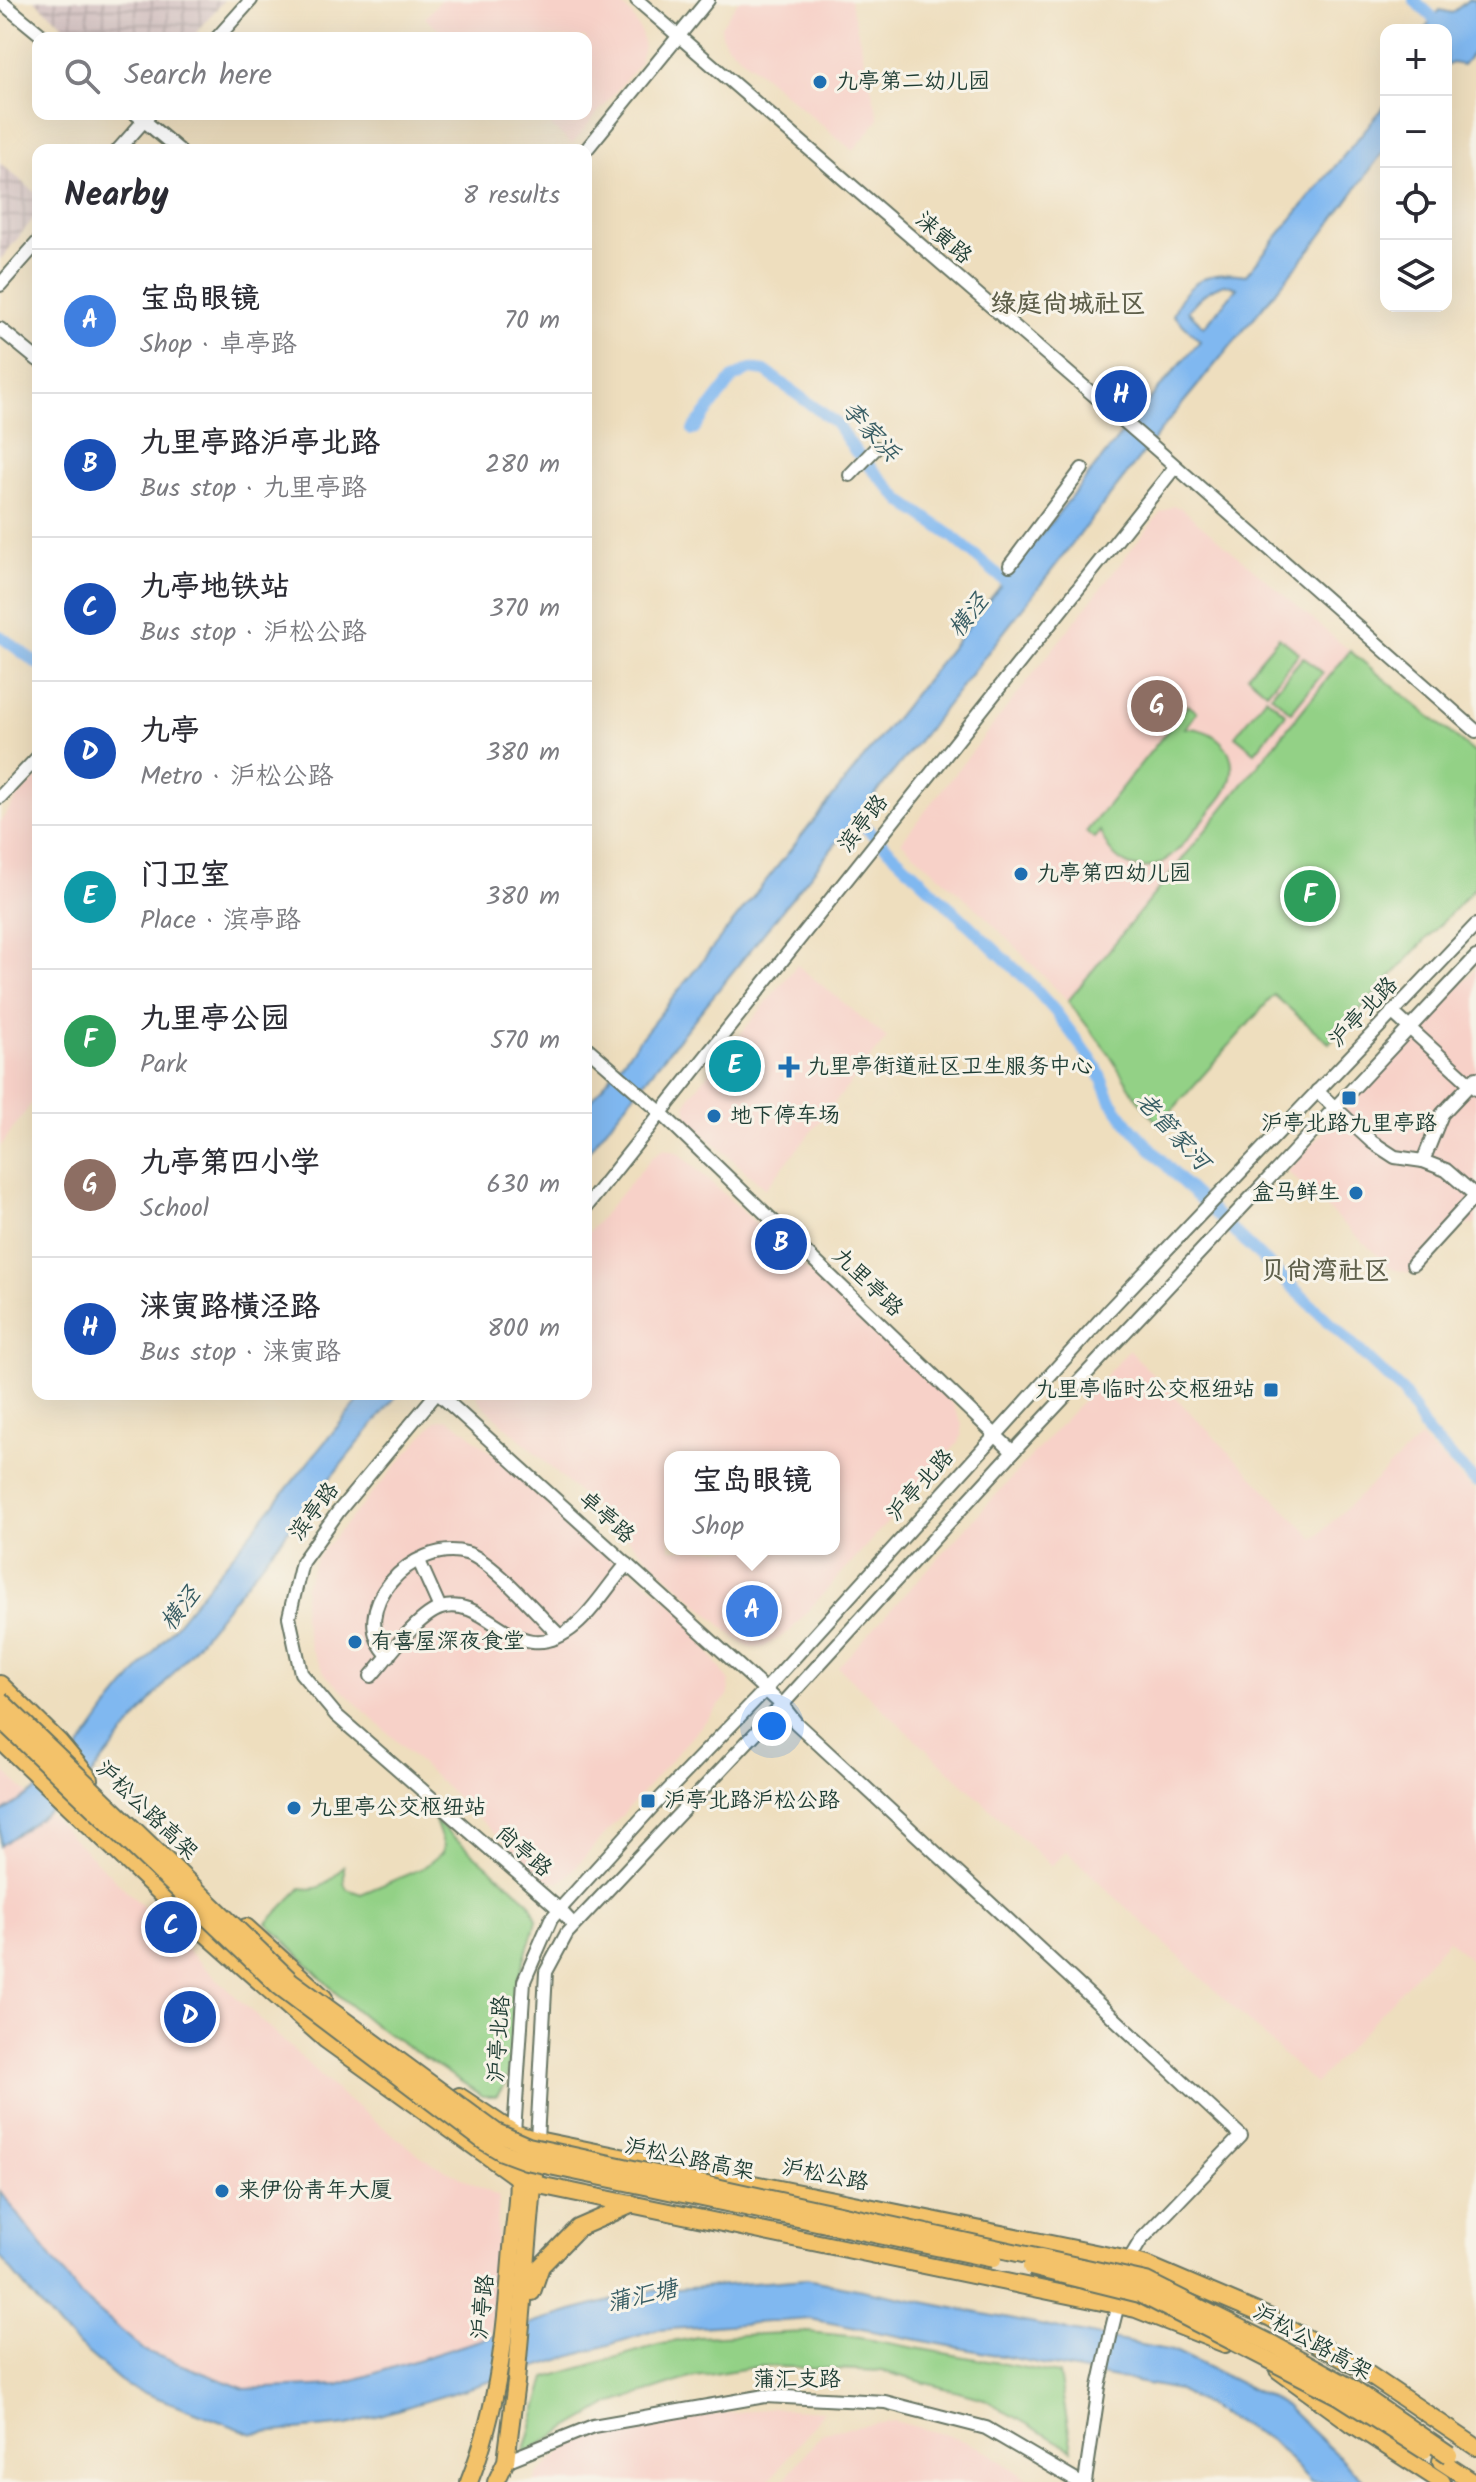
<!DOCTYPE html>
<meta charset="utf-8">
<style>
:root{--surface:#fff;--page:#f2f2f3;--text:#2b2b33;--muted:#7c7c81;--line:#e1e1e2;--accent:#1f6fb2}
body{margin:0;font-family:Kalam,"LXGW WenKai TC",sans-serif;background:var(--page);color:var(--text)}
.controls{position:absolute;right:24px;top:24px;display:grid;overflow:hidden;border-radius:16px;box-shadow:0 8px 32px #0002}
.controls button{width:72px;height:72px;display:grid;place-items:center;padding:0;border:0;border-bottom:2px solid var(--line);background:var(--surface);color:var(--text);font:40px sans-serif}
.you{position:absolute;left:772px;top:1726px;width:28px;height:28px;margin:-20px;border:6px solid #fff;border-radius:50%;background:#1a73e8;box-shadow:0 0 0 12px #1a73e833}
.badge{display:grid;place-items:center;width:52px;height:52px;border-radius:50%;background:var(--accent);color:#fff;font-size:26px;font-weight:700}
.pin{position:absolute;translate:-50% -50%;border:4px solid #fff;box-shadow:0 2px 8px #0006}
.popup{position:absolute;left:664px;top:1451px;width:176px;height:104px;box-sizing:border-box;display:grid;place-content:center;border-radius:16px;background:var(--surface);filter:drop-shadow(0 2px 6px #0005);font-size:26px;white-space:nowrap;color:var(--muted)}
.popup b{font-size:30px;color:var(--text)}
.popup::after{content:'';position:absolute;left:50%;top:100%;margin-left:-16px;border:16px solid transparent;border-top-color:var(--surface)}
.list{margin:0;padding:0;list-style:none}
h2{display:flex;justify-content:space-between;align-items:center;height:104px;margin:0;padding:0 32px;font-size:34px}
h2 small{font-size:26px;font-weight:400;color:var(--muted)}
.list li{display:grid;grid-template-columns:52px 1fr auto;gap:24px;align-items:center;box-sizing:border-box;height:144px;padding:0 32px;border-top:2px solid var(--line)}
.list b{display:block;font-size:30px;white-space:nowrap}
.list p{margin:0;font-size:26px;white-space:nowrap;color:var(--muted)}
.list em{font-size:26px;font-style:normal;color:var(--muted)}
.icon{flex:none;width:44px;height:44px;fill:none;stroke:currentColor;stroke-width:2;stroke-linecap:round;stroke-linejoin:round}
.map{position:relative;flex:none;width:1476px;height:2482px;overflow:hidden}
.search{position:absolute;background:var(--surface);box-shadow:0 8px 32px #0002;left:32px;top:32px;width:560px;height:88px;display:flex;align-items:center;gap:20px;box-sizing:border-box;padding:0 28px;border-radius:16px;color:var(--muted);font-size:30px}
.panel{position:absolute;background:var(--surface);box-shadow:0 8px 32px #0002;left:32px;top:144px;width:560px;height:1256px;border-radius:16px}
.map>svg:first-child{display:block}
.built{fill:#f7d1c8;fill-rule:evenodd}
.industrial{fill:url(#industrial-grid)}
.park{fill:#93d186;stroke:#59875d;stroke-width:2}
.water{fill:#80b8f0;stroke:#507a92;stroke-width:2;fill-rule:evenodd}
.lines{fill:none;stroke-linecap:round;stroke-linejoin:round}
.canal{stroke:#80b8f0;stroke-width:12}
.minor-casing{stroke:#677564;stroke-width:16}
.major-casing{stroke:#677564;stroke-width:20}
.minor{stroke:#fff;stroke-width:12}
.major{stroke:#f3c26a;stroke-width:16}
.major-bridge-casing{stroke:#677564;stroke-width:20;stroke-linecap:butt}
.major-bridge{stroke:#f3c26a;stroke-width:16}
.poi-dot{fill:#1f6fb2;stroke:#f7f3e8;stroke-width:3}
.labels{text-anchor:middle;dominant-baseline:central;stroke-width:6;stroke-linejoin:round;paint-order:stroke}
.poi-label{font-size:22px;fill:#1f3d34;stroke:#f7f3e8;text-anchor:start}
.street-label{font-size:22px;fill:#1f3d34;stroke:#f7f3e8}
.water-label{font-size:24px;font-style:italic;fill:#375c63;stroke:#f7f3e8}
.quarter-label{font-size:26px;font-weight:bold;fill:#5f604b;stroke:#f7f3e8}
</style>
<div class="map">
<svg width="1476" height="2482" viewBox="0 0 1476 2482">
<defs>
<pattern id="industrial-grid" width="8" height="8" patternUnits="userSpaceOnUse" patternTransform="scale(2)"><rect width="8" height="8" fill="#d2bfc0"/><path d="M0 4h8M4 0v8" fill="none" stroke="#aa9c9d"/></pattern>
</defs>
<rect width="100%" height="100%" fill="#f7f3e8"/>
<filter id="ink" filterUnits="userSpaceOnUse"><feTurbulence type="fractalNoise" baseFrequency=".0125" numOctaves="2"/><feDisplacementMap in="SourceGraphic" scale="16" xChannelSelector="R" yChannelSelector="G"/><feConvolveMatrix kernelMatrix="1 2 1 2 8 2 1 2 1" color-interpolation-filters="sRGB"/></filter>
<filter id="wash" filterUnits="userSpaceOnUse"><feTurbulence type="fractalNoise" baseFrequency=".006" numOctaves="4" result="noise"/><feDisplacementMap in="SourceGraphic" scale="32" xChannelSelector="R" yChannelSelector="G"/><feGaussianBlur stdDeviation="1.8" result="paint"/><feColorMatrix in="noise" values="0 0 0 0 0 0 0 0 0 0 0 0 0 0 0 0 0 1.4 0 .05"/><feComposite in="paint" operator="in"/></filter>
<g filter="url(#wash)">
<rect width="100%" height="100%" fill="#eedebe"/>
<g class="built">
<polygon points="440,0 616,0 631,14 641,32 644,47 639,64 572,144 537,114 586,114 586,38 448,38 425,18"/>
<polygon points="739,0 850,0 879,119 853,151 727,45 722,36 721,26"/>
<polygon points="1173,506 1181,508 1350,651 1068,1001 982,913 901,842 1160,513"/>
<polygon points="38,777 38,1094 0,1147 0,822 18,797"/>
<polygon points="797,965 887,1038 765,1189 689,1120 686,1105 690,1096"/>
<polygon points="1476,968 1476,1224 1454,1227 1426,1269 1409,1273 1392,1269 1287,1171"/>
<path d="M664,1149l15,4 273,250 10,21v11l-5,9 -167,187 -26,16h-15l-15,-10 -253,-234 -5,-9h110v-159l67,-79zM834,1457v92h-164v-92z"/>
<polygon points="1129,1350 1314,1539 1420,1438 1476,1493 1476,1965 1448,1940 1315,2084 1066,1851 1051,1866 838,1667"/>
<polygon points="446,1419 457,1424 679,1609 730,1682 727,1697 567,1877 560,1882 544,1879 326,1675 310,1648 303,1617 305,1586 317,1557 430,1427 436,1421"/>
<polygon points="0,1767 213,1975 340,2094 425,2159 499,2197 492,2336 338,2385 245,2389 145,2351 81,2296 0,2191"/>
<polygon points="774,2408 824,2411 768,2482 534,2482 538,2474 571,2443 663,2420"/>
<polygon points="894,2421 951,2436 987,2451 1031,2482 782,2482 823,2432"/>
</g>
<g class="industrial">
<polygon points="34,0 224,0 192,38 79,38"/>
<polygon points="0,163 38,195 38,213 0,260"/>
</g>
<g class="park">
<polygon points="1279,637 1299,653 1267,692 1247,675"/>
<polygon points="1350,651 1476,754 1476,886 1329,1043 1274,995 1159,1125 1138,1100 1109,1054 1068,1001"/>
<polygon points="1303,657 1323,673 1291,712 1271,695"/>
<polygon points="1266,697 1286,714 1255,752 1235,736"/>
<path d="M1188,705l9,7 -12,16c27,0 53,19 46,50 -3,16 -18,29 -27,41 -11,12 -20,27 -33,37 -30,25 -59,8 -71,-25l-6,7 -8,-6z"/>
<path d="M435,1821l94,80 8,18 -19,60 -10,95 -2,10 -10,12h-13l-110,-72 -36,-30 -70,-71 34,-35c21,4 30,-8 43,-22v17l3,6 14,5 62,-26 20,-16 1,-6z"/>
<polygon points="807,2332 849,2336 1059,2374 1072,2450 984,2399 882,2371 761,2366 690,2378 610,2404 524,2454 546,2378 658,2345 698,2337"/>
</g>
<g class="water">
<polygon points="1468,0 1476,0 1476,49 1463,65 1452,63 1446,66 1446,30 1424,30 1440,10 1452,13"/>
<path d="M1386,104v44l-66,90 -151,182 -233,299 -350,435v-47l552,-694 62,-72 -27,-26c13,-35 38,-46 73,-40zM1225,284l12,4 -33,39 -16,-16c10,-13 20,-22 37,-27z"/>
<polygon points="364,1394 398,1394 80,1789 0,1846 0,1814 63,1772 111,1704"/>
<polygon points="0,2191 81,2296 145,2351 245,2389 338,2385 572,2311 650,2291 806,2279 1177,2352 1286,2406 1365,2482 1311,2482 1272,2441 1178,2390 810,2319 657,2330 348,2425 253,2434 126,2386 59,2328 0,2257"/>
</g>
<g class="lines">
<g class="canal">
<polyline points="1414,0 1444,28"/>
<polyline points="693,430 733,378 750,369 765,371 836,423 856,452 903,502 952,536 1017,591"/>
<polyline points="0,636 38,664"/>
<polyline points="846,809 1028,981 1055,1011 1096,1066 1111,1101 1128,1124 1182,1182 1404,1393 1427,1433 1476,1482"/>
</g>
</g>
</g>
<g filter="url(#ink)">
<g class="lines">
<g class="minor-casing">
<g id="minor">
<polyline points="637,0 1155,448 1476,731"/>
<polyline points="0,1 45,38"/>
<polyline points="217,38 251,0"/>
<polyline points="136,114 179,150"/>
<polyline points="118,150 150,114"/>
<polyline points="586,150 708,0"/>
<polyline points="0,285 38,242"/>
<polyline points="0,329 38,360"/>
<polyline points="850,475 876,448"/>
<polyline points="1010,565 1082,469"/>
<polyline points="0,797 38,757"/>
<polyline points="1392,1012 1476,1089"/>
<polyline points="586,1047 657,1109 1013,1452"/>
<polyline points="1317,1091 1372,1142 1395,1157 1423,1161 1446,1170 1475,1195"/>
<polyline points="1423,1161 1442,1114 1476,1078"/>
<polyline points="586,1207 1175,467"/>
<polyline points="1413,1264 1476,1195"/>
<polyline points="436,1394 338,1512 302,1562 289,1617 301,1673 336,1715 560,1910 574,1925"/>
<polyline points="439,1394 782,1705 796,1723 1241,2136 1141,2240 1129,2260 1112,2328 1099,2387 1085,2482"/>
<polyline points="419,1561 440,1608"/>
<path d="M389,1656c-46,-45 25,-118 77,-103 26,7 72,62 93,82"/>
<path d="M371,1676c17,-19 47,-61 70,-68 48,-15 76,67 135,17 19,-16 34,-42 51,-61"/>
<polyline points="514,2133 524,1981 551,1919 653,1806 765,1690 1109,1310 1476,925"/>
<polyline points="537,2140 546,1972 567,1933 782,1705 1013,1452 1476,957"/>
<polyline points="506,2461 593,2426 765,2396 885,2402 986,2428 1078,2482"/>
</g>
</g>
<g class="major-casing">
<g id="major">
<polyline points="0,1684 59,1742 90,1779"/>
<polyline points="0,1740 172,1904 326,2040 518,2178 534,2184 1136,2309 1225,2344"/>
<polyline points="246,1927 324,1998"/>
<polyline points="459,2096 514,2133 537,2140 1129,2260 1149,2266 1271,2318 1359,2368 1476,2447"/>
<polyline points="532,2292 541,2266 578,2228 633,2204"/>
<polyline points="1278,2370 1351,2423 1442,2482"/>
<polyline points="1441,2461 1473,2482"/>
<path d="M469,2482c30,-75 37,-154 43,-234 2,-25 8,-53 5,-79"/>
<polyline points="496,2482 506,2461 516,2382 534,2175"/>
</g>
</g>
<use href="#minor" class="minor"/>
<use href="#major" class="major"/>
<g class="major-bridge-casing">
<g id="major-bridge">
<polyline points="0,1700 291,1981 496,2132 528,2146 1146,2281 1274,2345 1350,2387 1449,2455"/>
<polyline points="0,1719 279,1986 485,2142 502,2152 526,2161 993,2259"/>
<polyline points="1031,2267 1140,2294 1339,2396 1424,2450"/>
</g>
</g>
<use href="#major-bridge" class="major-bridge"/>
</g>
</g>
<g class="poi-dot">
<circle cx="820" cy="82" r="8"/>
<circle cx="1021" cy="874" r="8"/>
<path d="M785 1055h8v8h8v8h-8v8h-8v-8h-8v-8h8z"/>
<rect x="1341" y="1090" width="16" height="16" rx="4"/>
<circle cx="714" cy="1116" r="8"/>
<circle cx="1356" cy="1193" r="8"/>
<rect x="1263" y="1382" width="16" height="16" rx="4"/>
<circle cx="355" cy="1642" r="8"/>
<rect x="640" y="1793" width="16" height="16" rx="4"/>
<circle cx="294" cy="1808" r="8"/>
<circle cx="222" cy="2191" r="8"/>
</g>
<g class="labels">
<g class="poi-label">
<text x="836" y="82">九亭第二幼儿园</text>
<text x="1037" y="874">九亭第四幼儿园</text>
<text x="807" y="1067">九里亭街道社区卫生服务中心</text>
<text x="730" y="1116">地下停车场</text>
<text x="1349" y="1124" text-anchor="middle">沪亭北路九里亭路</text>
<text x="1340" y="1193" text-anchor="end">盒马鲜生</text>
<text x="1255" y="1390" text-anchor="end">九里亭临时公交枢纽站</text>
<text x="371" y="1642">有喜屋深夜食堂</text>
<text x="664" y="1801">沪亭北路沪松公路</text>
<text x="310" y="1808">九里亭公交枢纽站</text>
<text x="238" y="2191">来伊份青年大厦</text>
</g>
<g class="street-label">
<text transform="translate(943 239) rotate(41)">涞寅路</text>
<text transform="translate(864 824) rotate(-52)">滨亭路</text>
<text transform="translate(1364 1013) rotate(-46)">沪亭北路</text>
<text transform="translate(867 1283) rotate(44)">九里亭路</text>
<text transform="translate(921 1486) rotate(-48)">沪亭北路</text>
<text transform="translate(315 1512) rotate(-53)">滨亭路</text>
<text transform="translate(606 1518) rotate(42)">卓亭路</text>
<text transform="translate(146 1811) rotate(44)">沪松公路高架</text>
<text transform="translate(523 1852) rotate(41)">尚亭路</text>
<text transform="translate(500 2039) rotate(-86)">沪亭北路</text>
<text transform="translate(689 2160) rotate(12)">沪松公路高架</text>
<text transform="translate(825 2176) rotate(11)">沪松公路</text>
<text transform="translate(484 2307) rotate(-84)">沪亭路</text>
<text transform="translate(1312 2343) rotate(29)">沪松公路高架</text>
<text x="797" y="2380">蒲汇支路</text>
</g>
<g class="water-label">
<text transform="translate(870 432) rotate(47)">李家浜</text>
<text transform="translate(969 616) rotate(-51)">横泾</text>
<text transform="translate(1172 1132) rotate(47)">老管家河</text>
<text transform="translate(181 1609) rotate(-52)">横泾</text>
<text transform="translate(642 2297) rotate(-12)">蒲汇塘</text>
</g>
<g class="quarter-label">
<text x="1068" y="305">绿庭尚城社区</text>
<text x="1325" y="1272">贝尚湾社区</text>
</g>
</g>
</svg>
<div class="controls">
<button>+</button>
<button>−</button>
<button><svg class="icon" aria-label="locate" viewBox="0 0 24 24"><circle cx="12" cy="12" r="6"/><path d="M12 2v4M12 18v4M2 12h4M18 12h4"/></svg></button>
<button><svg class="icon" aria-label="layers" viewBox="0 0 24 24"><path d="M12 4l9 5-9 5-9-5zM3 14l9 5 9-5"/></svg></button>
</div>
<div class="you"></div>
<div class="pin badge" style="left:752px;top:1611px;background:#3f7fe0">A</div>
<div class="popup"><b>宝岛眼镜</b>Shop</div>
<div class="pin badge" style="left:781px;top:1244px;background:#1a4fb4">B</div>
<div class="pin badge" style="left:171px;top:1927px;background:#1a4fb4">C</div>
<div class="pin badge" style="left:190px;top:2017px;background:#1a4fb4">D</div>
<div class="pin badge" style="left:735px;top:1066px;background:#0f9aa8">E</div>
<div class="pin badge" style="left:1310px;top:896px;background:#2e9e5b">F</div>
<div class="pin badge" style="left:1157px;top:706px;background:#8d6e63">G</div>
<div class="pin badge" style="left:1121px;top:396px;background:#1a4fb4">H</div>
<div class="search"><svg class="icon" aria-label="search" viewBox="0 0 24 24"><circle cx="10" cy="10" r="6"/><path d="M15 15l6 6"/></svg>Search here</div>
<section class="panel">
<h2>Nearby<small>8 results</small></h2>
<ul class="list">
<li><span class="badge" style="background:#3f7fe0">A</span><div><b>宝岛眼镜</b><p>Shop · 卓亭路</p></div><em>70 m</em></li>
<li><span class="badge" style="background:#1a4fb4">B</span><div><b>九里亭路沪亭北路</b><p>Bus stop · 九里亭路</p></div><em>280 m</em></li>
<li><span class="badge" style="background:#1a4fb4">C</span><div><b>九亭地铁站</b><p>Bus stop · 沪松公路</p></div><em>370 m</em></li>
<li><span class="badge" style="background:#1a4fb4">D</span><div><b>九亭</b><p>Metro · 沪松公路</p></div><em>380 m</em></li>
<li><span class="badge" style="background:#0f9aa8">E</span><div><b>门卫室</b><p>Place · 滨亭路</p></div><em>380 m</em></li>
<li><span class="badge" style="background:#2e9e5b">F</span><div><b>九里亭公园</b><p>Park</p></div><em>570 m</em></li>
<li><span class="badge" style="background:#8d6e63">G</span><div><b>九亭第四小学</b><p>School</p></div><em>630 m</em></li>
<li><span class="badge" style="background:#1a4fb4">H</span><div><b>涞寅路横泾路</b><p>Bus stop · 涞寅路</p></div><em>800 m</em></li>
</ul>
</section>
</div>
